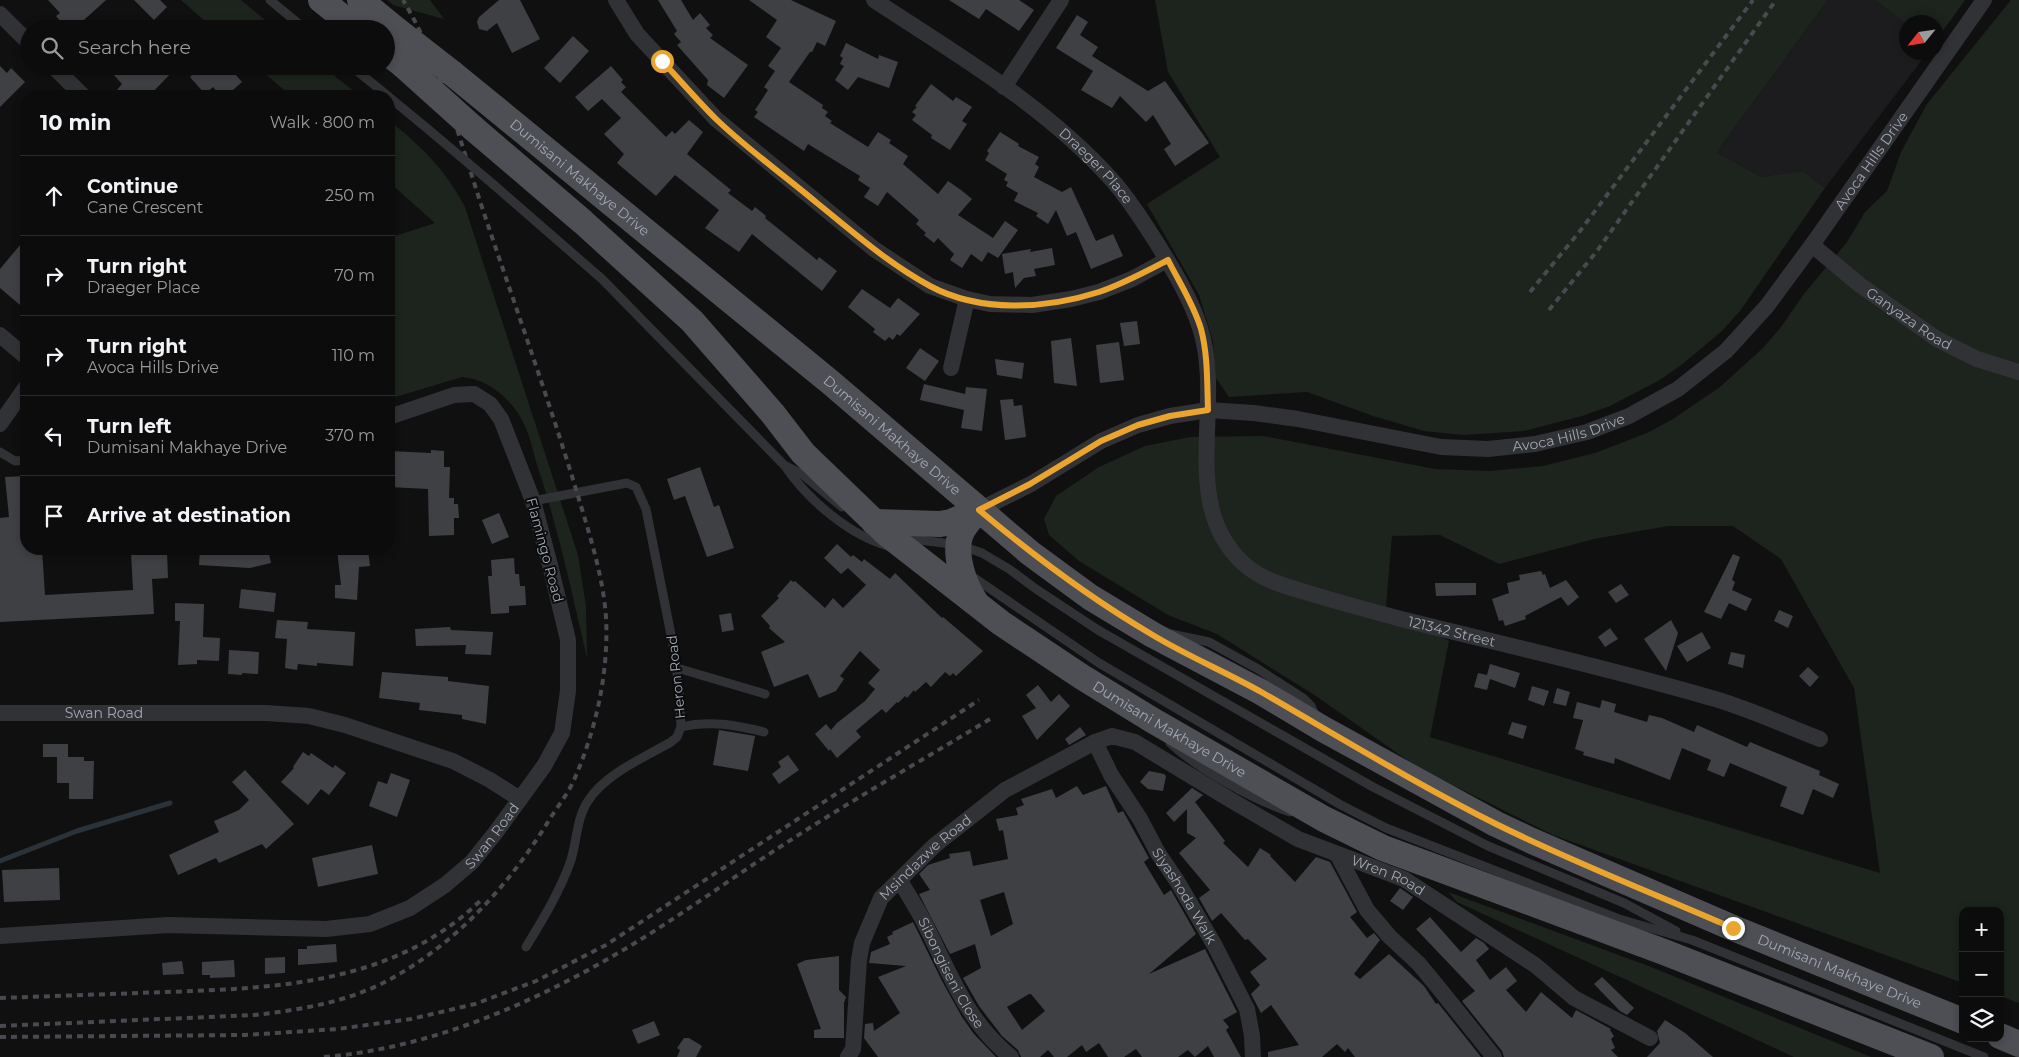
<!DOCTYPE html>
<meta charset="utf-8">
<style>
:root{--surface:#0c0c0d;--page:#1a1a1b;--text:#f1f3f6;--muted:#9a9b9d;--line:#2c2c2e}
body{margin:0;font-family:Montserrat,sans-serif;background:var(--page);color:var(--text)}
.controls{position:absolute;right:15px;bottom:15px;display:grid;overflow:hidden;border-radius:10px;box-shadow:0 2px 8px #0003}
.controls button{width:45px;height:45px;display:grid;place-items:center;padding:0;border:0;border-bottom:1px solid var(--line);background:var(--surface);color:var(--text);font:25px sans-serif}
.compass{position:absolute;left:1899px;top:15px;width:45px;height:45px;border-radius:50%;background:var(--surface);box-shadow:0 2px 8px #0003;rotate:240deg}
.stop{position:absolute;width:15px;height:15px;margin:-11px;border:4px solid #eba52e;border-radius:50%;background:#fff}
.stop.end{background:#eba52e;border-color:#fff;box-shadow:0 1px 5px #0008}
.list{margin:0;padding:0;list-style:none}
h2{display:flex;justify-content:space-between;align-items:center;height:65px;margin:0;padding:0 20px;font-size:21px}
h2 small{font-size:16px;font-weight:400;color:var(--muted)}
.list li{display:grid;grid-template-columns:32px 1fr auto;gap:15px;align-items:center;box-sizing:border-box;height:80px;padding:0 20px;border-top:1px solid var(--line)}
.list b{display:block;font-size:19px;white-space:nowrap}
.list p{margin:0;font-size:16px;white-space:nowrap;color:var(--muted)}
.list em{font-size:16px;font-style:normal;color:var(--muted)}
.icon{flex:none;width:28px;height:28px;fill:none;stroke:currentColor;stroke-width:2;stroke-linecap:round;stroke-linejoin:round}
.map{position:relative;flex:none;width:2019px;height:1057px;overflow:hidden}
.search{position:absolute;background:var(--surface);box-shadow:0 2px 8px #0003;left:20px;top:20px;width:375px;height:55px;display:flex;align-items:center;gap:12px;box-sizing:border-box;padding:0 18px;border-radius:28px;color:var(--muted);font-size:19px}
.panel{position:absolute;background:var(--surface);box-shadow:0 2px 8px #0003;left:20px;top:90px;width:375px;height:465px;border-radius:20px}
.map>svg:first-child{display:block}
.built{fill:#1c1c1e}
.green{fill:#1c241d;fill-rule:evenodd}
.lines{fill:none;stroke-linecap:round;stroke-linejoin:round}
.stream{stroke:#2a3339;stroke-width:5}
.building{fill:#3f4044;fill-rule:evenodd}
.service{stroke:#313236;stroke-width:9}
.minor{stroke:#313236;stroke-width:16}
.primary{stroke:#4d4f55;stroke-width:26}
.rail{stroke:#484a4f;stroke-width:4;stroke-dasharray:6 5;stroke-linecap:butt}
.service-bridge{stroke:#313236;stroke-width:9}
.primary-bridge{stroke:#4d4f55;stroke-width:26}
.route{stroke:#eba52e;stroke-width:6}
.labels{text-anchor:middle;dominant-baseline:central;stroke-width:4;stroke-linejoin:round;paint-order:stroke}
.street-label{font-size:14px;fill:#a1a7b2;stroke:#0b0b0c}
</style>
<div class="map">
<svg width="2019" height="1057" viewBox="0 0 2019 1057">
<rect width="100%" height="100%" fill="#101011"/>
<polygon class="built" points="1828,0 1875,0 1906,24 1906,52 1927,53 1825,188 1803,171 1761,177 1717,152"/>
<g class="green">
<polygon points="181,0 241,0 276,29 214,29"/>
<polygon points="387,0 430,0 444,19 393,5"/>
<polygon points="1155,0 1828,0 1717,152 1761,177 1803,171 1825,188 1740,311 1722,331 1680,366 1658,381 1610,406 1582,416 1524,431 1464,435 1424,431 1373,416 1307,392 1229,397 1216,378 1213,341 1199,295 1147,204 1220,157 1168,72"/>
<polygon points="1875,0 1965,0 1937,39 1936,22 1906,24"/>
<path d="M2011,0h8v1003l-19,-7v-85h-37v72l-410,-148 -136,-68 -101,-71 -99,-62 -49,-19 -89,-54 -30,-26 -5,-16 12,-23 43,-29 46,-21 45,-9 73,-1 172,33 55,2 53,-5 52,-13 52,-20 26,-14 47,-32 43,-39 18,-21 23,-33 43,-52 18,-30 22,-21 14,-39 26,-48zM1668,526h65l48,33 73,129 26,185 -450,-136 19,-96 -63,-35 6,-70 48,-1 59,29 95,-25z"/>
<polygon points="256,66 322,66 360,96 291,96"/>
<path d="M389,120c33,27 56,49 76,87l113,348 8,51 1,52c-14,-61 -27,-121 -46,-181 -6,-16 -9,-35 -16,-51 -11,-25 -36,-47 -63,-49l-73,22v-161l46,-15 -46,-41z"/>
<polygon points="1448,892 1651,967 1871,1057 1794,1057 1457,902"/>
</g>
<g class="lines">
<polyline class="stream" points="0,861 77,831 170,803"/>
</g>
<g class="building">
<polygon points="48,0 106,0 74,29 67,29 56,16 60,13"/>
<polygon points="134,0 160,0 167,7 154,20"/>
<polygon points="499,0 520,0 540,39 512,53 497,23 487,31 479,29 477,22 479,17"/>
<polygon points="658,0 681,0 693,20 700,13 710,25 706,28 713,35 710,38 748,65 724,98 707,85 708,80 677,45 681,42 674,34 677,31"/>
<polygon points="749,0 791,0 836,21 825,46 817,42 812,52 810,52 789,82 823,105 822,108 828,112 825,116 832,121 830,123 868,147 878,132 891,140 889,143 908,156 903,164 938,194 948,181 961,190 972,199 958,215 993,238 1005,221 1018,230 998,258 988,252 982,262 971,254 962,268 950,260 954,254 938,238 934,243 924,235 926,233 916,224 919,220 887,192 878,206 864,197 870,188 858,180 860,176 808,144 804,151 754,117 758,112 755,110 768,90 764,87 775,71 768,66 781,48 766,37 777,20"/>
<polygon points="949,0 1019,0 1034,10 1019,31 986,9 979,19"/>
<polygon points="1077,15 1088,22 1080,35 1098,47 1092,56 1148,91 1165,81 1209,143 1175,166 1164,149 1171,144 1153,115 1146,122 1120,96 1112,108 1081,90 1093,71 1056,48"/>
<polygon points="573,36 589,51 560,83 544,68"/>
<polygon points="846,43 878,59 879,55 898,62 889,88 858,77 848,90 835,80 844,66 840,64 843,58 840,56"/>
<polygon points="0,66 7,73 11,68 25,82 0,107"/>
<polygon points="106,66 178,66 149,96 123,96 117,90 122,84"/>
<polygon points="201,66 228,66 242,82 226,96 221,96 213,87 205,94 190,77"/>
<polygon points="611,66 623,80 621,82 626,87 621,92 666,137 672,131 675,134 689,120 703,132 687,154 731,190 728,193 752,211 755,207 766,216 765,218 817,260 819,257 837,271 822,291 752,234 739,252 705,228 719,210 675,175 656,196 617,163 624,154 604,134 621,118 602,99 588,111 575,97"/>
<polygon points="931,84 953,101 956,97 972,107 962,121 967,124 950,150 931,138 932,135 912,120 916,115 912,112 917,107 915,106"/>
<polygon points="1000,132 1019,144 1018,146 1039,157 1035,164 1039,167 1034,177 1062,192 1071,187 1096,241 1113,234 1123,256 1091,269 1076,232 1067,236 1056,210 1048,224 1036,216 1038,213 1014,201 1018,193 1006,186 1008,182 1004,180 1007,174 985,160 989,153 987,151"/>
<polygon points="26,238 26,310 0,288 0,269"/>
<polygon points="1052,248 1055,265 1034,269 1036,276 1024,278 1015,288 1013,272 1005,274 1002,254 1031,249 1030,252"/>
<polygon points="862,289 890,308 898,298 920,314 900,336 897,334 893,340 889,337 885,341 873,332 875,329 848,307"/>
<polygon points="1137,321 1140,344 1124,346 1120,323"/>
<polygon points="1071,338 1077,386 1054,383 1051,341"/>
<polygon points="1119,342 1124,380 1100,383 1096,345"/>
<polygon points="920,348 939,361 925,381 906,368"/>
<polygon points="995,359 1024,363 1022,379 997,375"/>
<polygon points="924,384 965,394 966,387 987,389 982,431 961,428 964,410 920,400"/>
<polygon points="1013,399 1014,406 1022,405 1026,437 1005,440 1000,400"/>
<polygon points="431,450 444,451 444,467 450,467 449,498 454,498 454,504 458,504 459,518 454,518 454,535 429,536 428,489 389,487 389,451 431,453"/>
<polygon points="700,467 714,507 719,505 734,548 707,557 685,496 674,500 667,479"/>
<polygon points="26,476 26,549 42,549 45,595 133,590 131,553 167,551 168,578 152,579 154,614 0,622 0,518 9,517 5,477"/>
<polygon points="499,513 509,537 492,544 482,520"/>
<polygon points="837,544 851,557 853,555 862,562 864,559 890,579 895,573 942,618 943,617 983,651 956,676 953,673 950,676 945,672 931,687 926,682 915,692 914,690 907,698 905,696 898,703 897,702 886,713 882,709 858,729 856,731 861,737 837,758 830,749 829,751 815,734 826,724 831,730 837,723 865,701 875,689 868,683 880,670 860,651 840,676 844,679 836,691 819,698 808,674 774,687 761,652 785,642 769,628 770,626 761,616 779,598 777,596 791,580 793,582 795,581 825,608 833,598 843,608 866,585 848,568 841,574 824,558"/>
<polygon points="200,549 268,549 271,563 250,568 199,565"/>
<polygon points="337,549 368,549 370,566 359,567 357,600 335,598 335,585 341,585"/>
<polygon points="1733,554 1740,557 1732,580 1735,582 1732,590 1752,599 1746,611 1729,603 1721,619 1704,612"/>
<polygon points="514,558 515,574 519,574 520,586 525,586 526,605 509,606 509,613 491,614 488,576 492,576 491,560"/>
<polygon points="1541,571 1543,575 1545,574 1550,588 1566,580 1579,597 1568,606 1561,597 1525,616 1526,619 1505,626 1503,620 1499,621 1492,599 1509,593 1507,583 1520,580 1519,575"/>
<polygon points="1435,583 1476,583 1476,595 1436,596"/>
<polygon points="1621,584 1629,595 1616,603 1608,592"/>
<polygon points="241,589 276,593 274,612 239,608"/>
<polygon points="175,603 204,604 203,637 220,638 219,661 197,660 197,664 178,665 180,621 175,621"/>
<polygon points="1779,610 1793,616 1788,628 1774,621"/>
<polygon points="731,613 734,630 722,632 719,615"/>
<polygon points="277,620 308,622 307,629 355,632 353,666 317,663 317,666 298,664 297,670 285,668 287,639 275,638"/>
<polygon points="1671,620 1678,633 1666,671 1644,639"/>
<polygon points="450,627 451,630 493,632 491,655 465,654 466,645 416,646 415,629"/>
<polygon points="1610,628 1618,639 1605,647 1598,637"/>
<polygon points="1702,632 1711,648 1687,662 1677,646"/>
<polygon points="229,650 259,652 258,674 242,673 242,675 228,674"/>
<polygon points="1731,652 1745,655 1743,668 1728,664"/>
<polygon points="1490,664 1520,673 1515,688 1490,679 1487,690 1474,687 1478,673 1487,675"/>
<polygon points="1808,667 1819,677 1810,687 1799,676"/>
<polygon points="382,672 448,677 448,681 489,686 486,724 462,719 462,715 419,710 420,703 379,698"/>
<polygon points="1038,685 1051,702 1059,694 1070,706 1037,740 1022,716 1036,708 1026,695"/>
<polygon points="1532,686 1549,691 1544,706 1528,700"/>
<polygon points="1557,688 1570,692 1566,706 1553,703"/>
<polygon points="1602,700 1616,704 1614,712 1647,722 1649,715 1662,718 1694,732 1697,725 1747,747 1750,742 1820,771 1819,775 1839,784 1833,798 1813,789 1803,815 1780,806 1787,787 1730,763 1724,777 1707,770 1711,760 1682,748 1670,780 1615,758 1614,764 1583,755 1584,752 1575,749 1583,720 1573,718 1577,702 1600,708"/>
<polygon points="1512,722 1527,726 1523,739 1508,734"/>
<polygon points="1080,727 1086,735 1069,745 1065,739"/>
<polygon points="719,730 755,736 748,771 713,765"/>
<rect x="43" y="744" width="25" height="13"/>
<polygon points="303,752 309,756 311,753 333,768 335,765 346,773 329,795 321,789 308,805 281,782 294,768 293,767"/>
<polygon points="788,755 799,770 779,784 772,774 781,767 778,762"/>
<polygon points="57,757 84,757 84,761 94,761 93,799 69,799 69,783 57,783"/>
<polygon points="245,770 294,824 266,849 262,844 219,863 216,858 178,875 169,855 219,832 214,821 239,810 249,800 232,782"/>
<polygon points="1149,771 1164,774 1166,776 1163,791 1148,789 1140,782"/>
<polygon points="391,773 410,780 397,817 369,806 378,781 387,784"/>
<path d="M1077,786l6,9 23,-9 12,27 5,-2 26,47 -5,4 20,33 7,-5 25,44 -47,40 56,-25 32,63 -14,8 6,7 -3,3 15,27h-27l-6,-11 -13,11 -7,-7 -10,7h-36l-6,-8 -12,8h-16l-9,-14 -13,9 -4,-7 -15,12h-13l-6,-7 -8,7h-19l-3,-7 -16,-14 -23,-30 -16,-28 18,-10 -6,-24 -25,10 -31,-60 11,-4 -11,-16 9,-9 22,-7 -1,-4 21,-3 3,15 35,-7 -5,-29 -4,1 -3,-12 22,-4 -2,-7 8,-3 -3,-6 31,-10 4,9zM1004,892l9,32 -22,12 -11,-36zM1029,994h2l14,17 -23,19 -15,-23z"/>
<polygon points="1192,788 1203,795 1195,802 1225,841 1223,843 1248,867 1260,848 1271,855 1270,856 1295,882 1316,857 1330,862 1357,912 1350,917 1367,938 1374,933 1380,940 1354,974 1360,979 1389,954 1424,986 1436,1004 1438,1003 1481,1057 1355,1057 1348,1048 1345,1052 1337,1044 1322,1057 1268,1057 1268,1052 1299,1045 1271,1005 1261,1013 1251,994 1260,985 1250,972 1267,959 1248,939 1245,940 1221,913 1212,921 1199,898 1210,890 1179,853 1196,838 1187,833 1187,809 1174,822 1166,813"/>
<polygon points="372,845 378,874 318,887 312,858"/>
<polygon points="59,868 60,900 4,902 2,870"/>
<polygon points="1400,888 1413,897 1403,910 1390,901"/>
<polygon points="1430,917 1461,952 1476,938 1484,943 1489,949 1476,960 1490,980 1506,967 1517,981 1506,990 1526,1012 1541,992 1572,1018 1576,1010 1611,1029 1610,1030 1614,1036 1611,1039 1615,1048 1611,1050 1618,1057 1504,1057 1502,1051 1462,1001 1475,991 1416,929"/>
<polygon points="913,922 942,981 962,1017 974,1034 996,1057 878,1057 864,1038 865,1024 873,1023 874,1031 900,1013 878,977 906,966 869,963 871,952 890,944 887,937 893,934 892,932"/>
<polygon points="336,944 337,962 298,965 298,949 307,949 307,946"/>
<polygon points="839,956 839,990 846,997 844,1003 844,1038 814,1038 814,1030 821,1029 797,964 806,960"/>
<polygon points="285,957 285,973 265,974 265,958"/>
<polygon points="234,960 235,977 210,978 210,975 202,975 202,962"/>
<polygon points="182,961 184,974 163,975 162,963"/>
<polygon points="1602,977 1634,1008 1627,1015 1620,1011 1594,984"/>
<polygon points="1665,1020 1685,1033 1713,1057 1647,1057 1660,1043 1657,1031"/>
<polygon points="654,1021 660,1035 638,1044 632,1030"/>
<polygon points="684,1038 689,1038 702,1046 696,1057 677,1057 680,1050 677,1048"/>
</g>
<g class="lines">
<g class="service">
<polyline points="270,0 305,29"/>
<polyline points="351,66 388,96"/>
<polyline points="389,97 429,130"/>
<path d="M494,185l108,94 183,187c22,33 64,69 103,80"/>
<polyline points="0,452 15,461 26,460"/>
<polyline points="786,466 802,474 842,507"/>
<polyline points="904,538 959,545 982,553 1009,569 1036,589 1098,630 1373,787 1488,846 1624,903 1676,931"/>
<polyline points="970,575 1099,663 1341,805 1386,828 1619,919 1692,940 1984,1057"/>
<polyline points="1171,634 1209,642 1258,669 1303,698 1311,706 1316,717"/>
<polyline points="677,668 765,694"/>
<path d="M681,727c29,-7 55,-2 83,5"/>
<path d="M1170,743c28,26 84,57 120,69"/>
<path d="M526,947c17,-28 33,-54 44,-84 7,-20 6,-44 18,-62 17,-27 57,-44 83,-59l6,-5 4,-10 -1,-26 -5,-46 -29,-146 -10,-22 -9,-4 -94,18"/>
</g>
<g class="minor">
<polyline points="616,0 637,34 716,119 874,249 930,286 967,299 990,304 1032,305 1071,299 1099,292 1132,279 1167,260"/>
<path id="s1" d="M874,0c82,54 172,106 238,180 18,20 32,43 46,65 16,26 33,54 42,83 25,75 -22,176 43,235 20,19 47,24 72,32 30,9 60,17 90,25 101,25 203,48 303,77 38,10 75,28 112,42"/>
<polyline points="0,14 29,43"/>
<polyline points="53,66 83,96"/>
<polyline points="1004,87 1061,0"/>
<path id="s2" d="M1812,245l48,40 77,54 40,20 42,13"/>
<polyline points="0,335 26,357"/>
<polyline points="951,368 967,299"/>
<polyline points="0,424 26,387"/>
<path id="s3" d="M979,510l52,-26 70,-43 37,-16 32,-9 38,-6 46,3 44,6 143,28 47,2 47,-5 52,-12 42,-16 49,-27 48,-38 41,-45 45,-61 172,-245"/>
<path id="s4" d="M0,713h266l43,3 36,9 108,36 37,19 30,19"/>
<path id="s5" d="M1095,742l16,33 29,44 18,34 19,28 38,65 32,63 5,27 1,21"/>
<polyline points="1337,854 1367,910 1389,936 1419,964 1438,987 1494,1057"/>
<path id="s6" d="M900,881c8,13 16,26 23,39 26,51 43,101 88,137"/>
<path id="s7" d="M0,936l168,-11 158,4 44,-5 40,-16 35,-23 27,-23 24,-30 48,-66 18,-33 6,-42v-51l-18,-75 -17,-64 -32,-82 -11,-15 -16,-10 -20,1 -65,22"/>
<path id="s8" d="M848,1057l5,-8 6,-89 3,-17 19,-45 54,-53 70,-55 90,-48 17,-6 23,6 94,57 69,40 106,40 131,86 39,33 76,40"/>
</g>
<g class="primary">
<polyline points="321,0 357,29"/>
<polyline points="360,0 398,31"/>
<polyline points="386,52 403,65"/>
<path id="s9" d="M452,73l378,309 200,171 60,44 63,38 108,57 62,37 173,95 36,17 201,87 230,93"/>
<path id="s10" d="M473,128l110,94 109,99 81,93 30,39 84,81 114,89 81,54 70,43 172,99 59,29 281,104 267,105"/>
<polyline points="874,522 940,524 951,522 979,510"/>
<path d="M975,601c-11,-17 -21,-45 -15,-65 3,-10 12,-19 19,-26"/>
<polyline points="2000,1036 2019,1044"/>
</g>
<g class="rail">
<polyline points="1530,292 1580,231 1753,0"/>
<polyline points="1549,310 1597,251 1776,0"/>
<path d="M0,998c55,-2 111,-4 166,-6 113,-4 228,-8 315,-92"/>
<path d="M0,1026l255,-11c43,-5 87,-12 126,-31 73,-37 128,-98 170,-167 8,-12 17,-24 23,-37 22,-50 35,-108 32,-163 -3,-41 -16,-81 -28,-121 -22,-73 -47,-145 -72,-218 -12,-35 -24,-70 -35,-105 -19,-59 -36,-120 -68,-173"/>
<polyline points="0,1037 245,1035 338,1029 411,1019 475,1004 536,981 606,945 979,700"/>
<path d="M324,1057c107,-9 208,-53 301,-108 54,-32 105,-70 158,-104 67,-44 138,-84 207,-126"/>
</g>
<polyline class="service-bridge" points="429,130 494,185"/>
<g class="primary-bridge">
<polyline points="398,31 452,73"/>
<polyline points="403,65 473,128"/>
</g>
</g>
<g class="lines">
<path class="route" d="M662,61c18,19 35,39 54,58 31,30 68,56 101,84 36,29 72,61 113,83 50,27 116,23 169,6 24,-8 46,-20 69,-32 11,22 26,45 33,69 7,26 6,55 7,81l-38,6 -32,9 -37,16 -71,43 -51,26c56,47 109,87 172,124 36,22 75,38 112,59 78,45 155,92 235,132 77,38 157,69 235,103"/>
</g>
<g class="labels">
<g class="street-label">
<text stroke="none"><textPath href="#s3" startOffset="1038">Avoca Hills Drive</textPath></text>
<text stroke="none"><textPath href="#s1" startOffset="278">Draeger Place</textPath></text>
<text stroke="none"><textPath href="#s9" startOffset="165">Dumisani Makhaye Drive</textPath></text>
<text stroke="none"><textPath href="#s2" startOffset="122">Ganyaza Road</textPath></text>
<text stroke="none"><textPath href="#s3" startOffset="618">Avoca Hills Drive</textPath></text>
<text stroke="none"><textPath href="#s9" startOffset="570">Dumisani Makhaye Drive</textPath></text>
<text transform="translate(545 550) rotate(75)">Flamingo Road</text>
<text stroke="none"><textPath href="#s1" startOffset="939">121342 Street</textPath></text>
<text transform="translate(676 677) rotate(-96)">Heron Road</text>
<text stroke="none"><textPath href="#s4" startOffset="104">Swan Road</textPath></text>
<text stroke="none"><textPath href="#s10" startOffset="925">Dumisani Makhaye Drive</textPath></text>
<text stroke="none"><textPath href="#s7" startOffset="524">Swan Road</textPath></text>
<text stroke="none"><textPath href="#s8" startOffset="225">Msindazwe Road</textPath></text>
<text stroke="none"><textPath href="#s8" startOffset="760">Wren Road</textPath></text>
<text stroke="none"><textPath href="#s5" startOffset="178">Siyashoda Walk</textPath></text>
<text stroke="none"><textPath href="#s9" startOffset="1665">Dumisani Makhaye Drive</textPath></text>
<text stroke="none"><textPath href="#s6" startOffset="105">Sibongiseni Close</textPath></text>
</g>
</g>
</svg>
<div class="controls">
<button>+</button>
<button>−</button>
<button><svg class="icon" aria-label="layers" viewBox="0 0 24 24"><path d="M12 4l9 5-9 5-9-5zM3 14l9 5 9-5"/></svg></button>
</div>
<svg class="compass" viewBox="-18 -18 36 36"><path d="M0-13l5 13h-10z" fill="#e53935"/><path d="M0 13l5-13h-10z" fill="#9a9b9d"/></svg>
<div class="stop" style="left:662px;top:61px"></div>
<div class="stop end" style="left:1733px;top:928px"></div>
<div class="search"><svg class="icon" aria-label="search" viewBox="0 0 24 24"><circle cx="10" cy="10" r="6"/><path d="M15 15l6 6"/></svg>Search here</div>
<section class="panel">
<h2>10 min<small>Walk · 800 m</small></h2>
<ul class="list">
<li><svg class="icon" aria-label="ahead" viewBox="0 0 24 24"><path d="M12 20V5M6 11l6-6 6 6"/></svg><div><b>Continue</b><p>Cane Crescent</p></div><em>250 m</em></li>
<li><svg class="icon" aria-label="right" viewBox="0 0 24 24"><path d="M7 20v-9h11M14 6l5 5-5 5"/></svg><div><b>Turn right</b><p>Draeger Place</p></div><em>70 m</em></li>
<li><svg class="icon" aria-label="right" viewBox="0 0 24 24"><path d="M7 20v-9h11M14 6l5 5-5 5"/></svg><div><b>Turn right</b><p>Avoca Hills Drive</p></div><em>110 m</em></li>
<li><svg class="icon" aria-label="left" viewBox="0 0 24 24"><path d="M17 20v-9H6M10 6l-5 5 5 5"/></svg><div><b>Turn left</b><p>Dumisani Makhaye Drive</p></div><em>370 m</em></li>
<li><svg class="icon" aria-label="arrive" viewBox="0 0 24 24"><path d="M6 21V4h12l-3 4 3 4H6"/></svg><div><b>Arrive at destination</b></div></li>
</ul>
</section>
</div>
